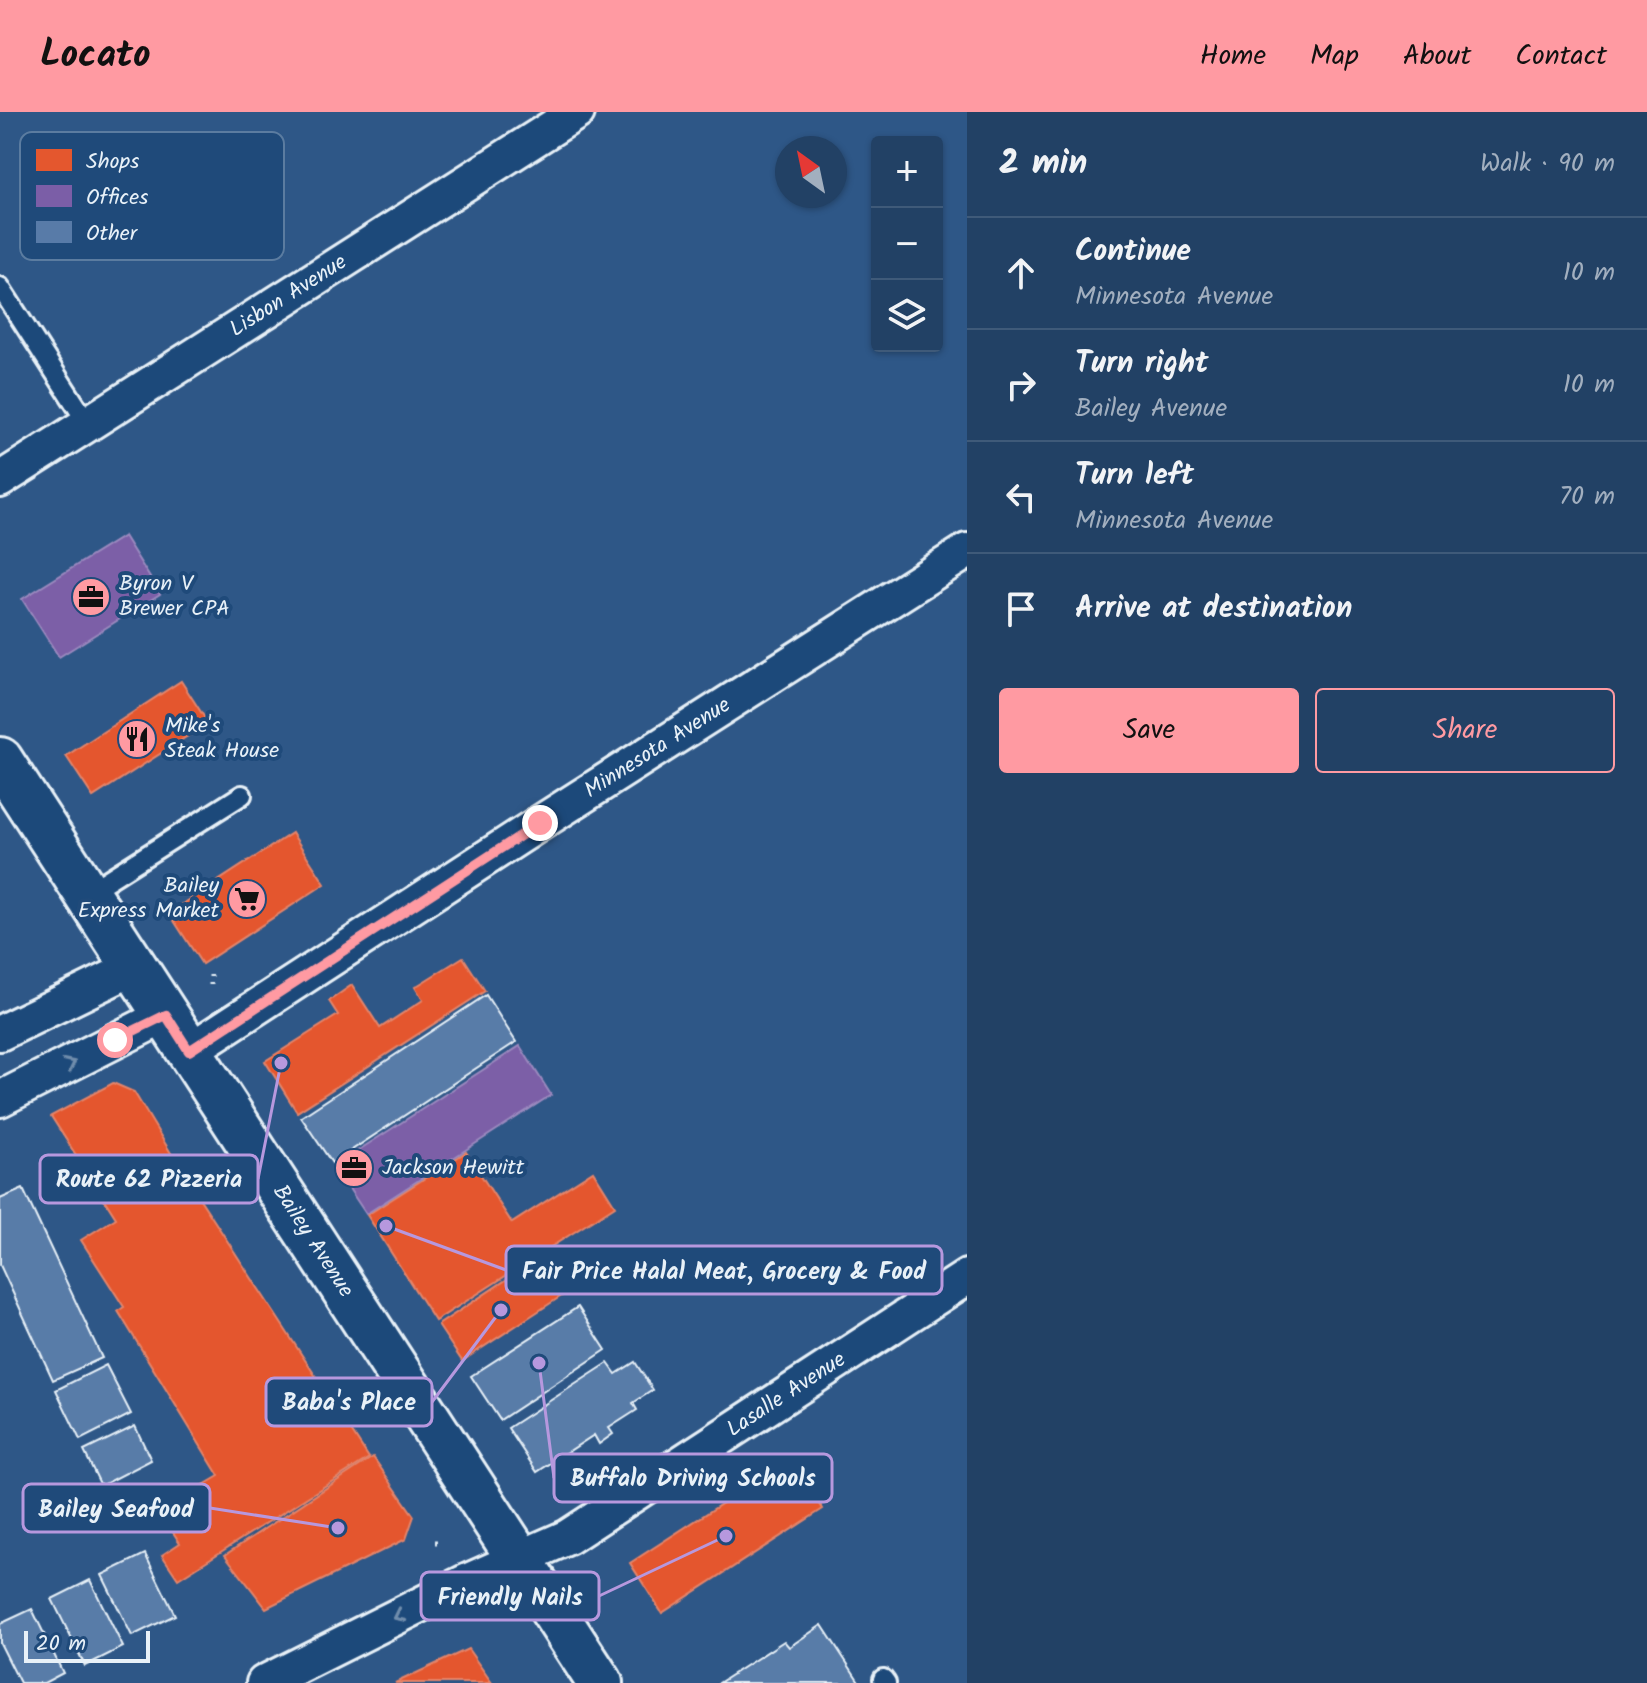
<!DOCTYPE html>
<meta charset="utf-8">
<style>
:root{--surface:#224165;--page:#2e4c6e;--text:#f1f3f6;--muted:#a2afbf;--line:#3f5a79;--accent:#ff9aa2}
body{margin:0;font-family:Kalam,sans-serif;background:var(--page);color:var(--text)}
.controls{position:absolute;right:24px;top:24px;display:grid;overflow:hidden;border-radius:8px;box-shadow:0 2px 6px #0004}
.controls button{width:72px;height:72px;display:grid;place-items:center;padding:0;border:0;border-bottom:2px solid var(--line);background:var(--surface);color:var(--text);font:40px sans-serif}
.compass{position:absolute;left:775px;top:24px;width:72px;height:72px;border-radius:50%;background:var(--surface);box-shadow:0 2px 6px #0004;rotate:327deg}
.scale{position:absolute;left:24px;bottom:20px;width:126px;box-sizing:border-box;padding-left:8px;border:4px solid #e8f1f8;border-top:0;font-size:22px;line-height:28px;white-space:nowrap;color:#e8f1f8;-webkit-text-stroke:6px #1f4a7a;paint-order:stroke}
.stop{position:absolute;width:24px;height:24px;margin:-18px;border:6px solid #ff9aa2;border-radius:50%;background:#fff}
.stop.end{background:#ff9aa2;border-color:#fff;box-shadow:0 2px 8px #0008}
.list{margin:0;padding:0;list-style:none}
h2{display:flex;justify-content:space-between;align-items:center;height:104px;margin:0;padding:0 32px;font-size:34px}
h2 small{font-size:26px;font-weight:400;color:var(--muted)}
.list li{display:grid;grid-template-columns:52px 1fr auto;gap:24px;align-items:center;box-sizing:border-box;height:112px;padding:0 32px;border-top:2px solid var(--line)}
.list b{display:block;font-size:30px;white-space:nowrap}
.list p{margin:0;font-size:26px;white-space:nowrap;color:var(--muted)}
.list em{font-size:26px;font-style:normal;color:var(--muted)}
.actions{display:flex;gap:16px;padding:24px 32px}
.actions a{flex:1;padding:18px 0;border:2px solid var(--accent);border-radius:8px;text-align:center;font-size:28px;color:var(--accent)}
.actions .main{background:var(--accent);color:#111}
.icon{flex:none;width:44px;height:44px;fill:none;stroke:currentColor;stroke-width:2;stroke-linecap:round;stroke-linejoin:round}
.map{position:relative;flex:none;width:967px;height:1571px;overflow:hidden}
header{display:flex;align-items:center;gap:48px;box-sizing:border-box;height:112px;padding:0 40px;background:var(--accent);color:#111}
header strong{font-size:38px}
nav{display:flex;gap:44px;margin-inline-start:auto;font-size:28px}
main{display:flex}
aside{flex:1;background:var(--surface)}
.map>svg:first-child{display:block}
.shops{fill:#e4572e;stroke:#e5856b;stroke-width:2}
.offices{fill:#7b5ea7;stroke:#9c8abf;stroke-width:2}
.building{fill:#587ba8;stroke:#e8f1f8;stroke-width:2}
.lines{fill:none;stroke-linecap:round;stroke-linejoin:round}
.lane-casing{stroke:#e8f1f8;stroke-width:24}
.street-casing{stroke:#e8f1f8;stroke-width:40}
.primary-casing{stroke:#e8f1f8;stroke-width:50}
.path{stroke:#e8f1f8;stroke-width:5;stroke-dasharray:2 6;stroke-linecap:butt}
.lane{stroke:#1f4a7a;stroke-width:18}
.street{stroke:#1f4a7a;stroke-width:34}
.primary{stroke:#1f4a7a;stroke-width:44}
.oneway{stroke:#6f8dac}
.route{stroke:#ff9aa2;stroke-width:10}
.labels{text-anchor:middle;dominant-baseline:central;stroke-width:8;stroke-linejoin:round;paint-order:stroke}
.street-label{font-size:22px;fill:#e8f1f8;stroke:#1f4a7a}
.poi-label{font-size:22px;fill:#e8f1f8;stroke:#1f4a7a;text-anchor:start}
.key{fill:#1f4a7a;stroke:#5b7ca0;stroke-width:2}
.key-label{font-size:22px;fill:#e8f1f8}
.leader{fill:none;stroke:#b798de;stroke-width:3}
.callout-dot{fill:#b798de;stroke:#1f4a7a;stroke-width:3}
.callout{fill:#1f4a7a;stroke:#b798de;stroke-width:3}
.callout-label{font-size:24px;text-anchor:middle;font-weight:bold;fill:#e8f1f8}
</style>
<header>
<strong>Locato</strong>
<nav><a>Home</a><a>Map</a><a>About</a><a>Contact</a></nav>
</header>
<main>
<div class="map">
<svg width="967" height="1571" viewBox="0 0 967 1571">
<rect width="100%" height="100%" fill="#2e5787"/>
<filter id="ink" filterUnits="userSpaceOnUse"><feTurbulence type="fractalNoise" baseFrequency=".0125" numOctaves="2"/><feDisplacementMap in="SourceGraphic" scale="16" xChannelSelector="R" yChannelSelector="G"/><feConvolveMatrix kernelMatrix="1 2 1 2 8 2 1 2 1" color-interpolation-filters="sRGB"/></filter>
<g filter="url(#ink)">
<g class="shops">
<polygon points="181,569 208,611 93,685 66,644"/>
<polygon points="292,721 325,772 202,852 169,801"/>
<polygon points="463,845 485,879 297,1000 265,949 338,903 329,889 352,873 380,916 423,888 415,875"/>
<polygon points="113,971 134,980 183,1061 369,1346 178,1467 162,1443 180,1431 159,1399 219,1364 118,1199 124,1195 81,1128 116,1106 51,1004"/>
<polygon points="466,1040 512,1111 593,1059 615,1094 435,1209 367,1103"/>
<polygon points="539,1146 563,1183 462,1249 438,1213"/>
<polygon points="373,1345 414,1404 406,1427 266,1496 225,1443"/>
<polygon points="780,1354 785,1361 795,1354 823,1397 662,1501 630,1451"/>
<polygon points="468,1537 492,1571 395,1571"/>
</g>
<g class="offices">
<polygon points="124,424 160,482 59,545 22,487"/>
<polygon points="520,934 551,983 366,1102 334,1054"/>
</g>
<g class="building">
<polygon points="486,883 516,930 332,1051 301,1005"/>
<polygon points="23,1077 102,1246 53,1268 0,1153 0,1087"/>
<polygon points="578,1195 606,1238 500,1308 471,1264"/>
<polygon points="635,1250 653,1278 633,1291 637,1298 609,1316 613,1322 599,1332 594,1323 537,1360 508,1316 608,1251 616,1262"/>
<polygon points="106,1253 131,1302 80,1328 56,1278"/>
<polygon points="135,1314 151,1348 101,1374 84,1339"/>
<polygon points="145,1442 175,1503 132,1524 102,1463"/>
<polygon points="90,1468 123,1535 85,1554 52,1487"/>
<polygon points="32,1497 63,1561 44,1571 20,1571 0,1531 0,1512"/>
<polygon points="822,1513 860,1571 719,1571 784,1529 789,1535"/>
</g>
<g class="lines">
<g class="lane-casing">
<g id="lane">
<polyline points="0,175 88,312"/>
<polyline points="87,781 242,683"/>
<polyline points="883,1567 886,1571"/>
</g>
</g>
<g class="street-casing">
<g id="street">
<path id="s1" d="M0,368l577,-368"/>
<polyline points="0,921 135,855"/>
<path id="s2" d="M189,939l351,-228 427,-272"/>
<polyline points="0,987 166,903"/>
<path id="s3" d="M264,1571l202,-101 102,-45 399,-260"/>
</g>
</g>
<g class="primary-casing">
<g id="primary">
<path id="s4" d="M0,648l600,923"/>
</g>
</g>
<g class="path">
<polyline points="211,873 211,863"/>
<polyline points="435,1430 443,1430"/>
</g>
<use href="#lane" class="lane"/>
<use href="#street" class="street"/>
<use href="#primary" class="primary"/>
</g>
<defs><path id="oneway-chevron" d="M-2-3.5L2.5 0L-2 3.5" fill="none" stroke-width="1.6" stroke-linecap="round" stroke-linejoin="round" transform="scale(2)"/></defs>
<g class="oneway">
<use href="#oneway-chevron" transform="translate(70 952) rotate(-27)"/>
<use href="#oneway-chevron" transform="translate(399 1504) rotate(154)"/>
</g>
</g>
<g class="lines" filter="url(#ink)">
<polyline class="route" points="115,928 166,903 189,939 540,711"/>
</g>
<defs>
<g id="office-disc" transform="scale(2)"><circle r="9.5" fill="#ff9aa2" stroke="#1f4a7a"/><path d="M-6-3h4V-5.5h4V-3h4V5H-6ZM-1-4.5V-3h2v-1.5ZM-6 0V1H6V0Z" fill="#111"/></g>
<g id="restaurant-disc" transform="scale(2)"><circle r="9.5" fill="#ff9aa2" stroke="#1f4a7a"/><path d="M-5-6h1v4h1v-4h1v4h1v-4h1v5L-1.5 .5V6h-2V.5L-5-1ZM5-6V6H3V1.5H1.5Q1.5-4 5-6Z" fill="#111"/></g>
<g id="supermarket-disc" transform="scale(2)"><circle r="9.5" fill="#ff9aa2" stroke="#1f4a7a"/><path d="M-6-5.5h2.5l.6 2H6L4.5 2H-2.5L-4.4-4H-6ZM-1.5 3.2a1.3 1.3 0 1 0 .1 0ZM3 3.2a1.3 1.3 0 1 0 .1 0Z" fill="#111"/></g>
</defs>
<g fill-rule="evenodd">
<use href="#office-disc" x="91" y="485"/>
<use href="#restaurant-disc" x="137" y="627"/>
<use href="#supermarket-disc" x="247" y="787"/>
<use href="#office-disc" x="354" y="1056"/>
</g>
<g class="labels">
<g class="street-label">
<text stroke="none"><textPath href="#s1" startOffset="342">Lisbon Avenue</textPath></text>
<text stroke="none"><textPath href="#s2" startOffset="558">Minnesota Avenue</textPath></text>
<text stroke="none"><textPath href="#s4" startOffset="574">Bailey Avenue</textPath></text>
<text stroke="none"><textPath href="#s3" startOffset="598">Lasalle Avenue</textPath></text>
</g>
<g class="poi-label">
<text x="119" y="472">Byron V<tspan x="119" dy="25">Brewer CPA</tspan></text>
<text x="165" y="614">Mike's<tspan x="165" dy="25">Steak House</tspan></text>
<text x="219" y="774" text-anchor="end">Bailey<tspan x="219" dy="25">Express Market</tspan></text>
<text x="382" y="1056">Jackson Hewitt</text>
</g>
</g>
<rect x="20" y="20" width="264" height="128" rx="12" class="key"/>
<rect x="36" y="37" width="36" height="22" fill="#e4572e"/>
<rect x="36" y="73" width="36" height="22" fill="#7b5ea7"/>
<rect x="36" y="109" width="36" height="22" fill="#587ba8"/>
<g class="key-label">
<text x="86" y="56">Shops</text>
<text x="86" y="92">Offices</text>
<text x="86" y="128">Other</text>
</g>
<path class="leader" d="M281 951L258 1067M386 1114L506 1158M501 1198L432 1290M539 1251L554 1366M338 1416L210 1396M726 1424L599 1484"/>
<g class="callout-dot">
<circle cx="281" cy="951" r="8"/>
<circle cx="386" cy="1114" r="8"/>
<circle cx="501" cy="1198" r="8"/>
<circle cx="539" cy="1251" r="8"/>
<circle cx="338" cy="1416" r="8"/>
<circle cx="726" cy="1424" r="8"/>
</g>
<g class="callout">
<rect x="40" y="1043" width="218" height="48" rx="8"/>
<rect x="506" y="1134" width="436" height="48" rx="8"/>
<rect x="266" y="1266" width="166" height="48" rx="8"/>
<rect x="554" y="1342" width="278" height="48" rx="8"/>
<rect x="23" y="1372" width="187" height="48" rx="8"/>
<rect x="421" y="1460" width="178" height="48" rx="8"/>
</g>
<g class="callout-label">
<text x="149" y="1075">Route 62 Pizzeria</text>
<text x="724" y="1167">Fair Price Halal Meat, Grocery &amp; Food</text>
<text x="349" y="1298">Baba's Place</text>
<text x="693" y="1374">Buffalo Driving Schools</text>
<text x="116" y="1405">Bailey Seafood</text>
<text x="510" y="1493">Friendly Nails</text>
</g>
</svg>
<div class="controls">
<button>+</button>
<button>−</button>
<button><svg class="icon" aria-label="layers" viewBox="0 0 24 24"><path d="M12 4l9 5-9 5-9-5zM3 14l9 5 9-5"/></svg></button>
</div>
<svg class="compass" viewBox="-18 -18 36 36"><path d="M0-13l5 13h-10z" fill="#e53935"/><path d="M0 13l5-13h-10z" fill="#a2afbf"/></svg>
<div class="scale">20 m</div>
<div class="stop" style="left:115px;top:928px"></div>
<div class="stop end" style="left:540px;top:711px"></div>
</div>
<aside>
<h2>2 min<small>Walk · 90 m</small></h2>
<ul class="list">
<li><svg class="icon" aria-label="ahead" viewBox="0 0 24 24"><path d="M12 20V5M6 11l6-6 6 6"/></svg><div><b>Continue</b><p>Minnesota Avenue</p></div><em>10 m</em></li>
<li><svg class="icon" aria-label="right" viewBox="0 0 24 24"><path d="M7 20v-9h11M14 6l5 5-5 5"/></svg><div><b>Turn right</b><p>Bailey Avenue</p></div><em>10 m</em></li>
<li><svg class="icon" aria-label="left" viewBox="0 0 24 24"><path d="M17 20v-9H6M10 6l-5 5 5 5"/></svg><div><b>Turn left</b><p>Minnesota Avenue</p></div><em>70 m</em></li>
<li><svg class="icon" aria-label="arrive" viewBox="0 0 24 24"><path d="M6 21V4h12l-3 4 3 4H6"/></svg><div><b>Arrive at destination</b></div></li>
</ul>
<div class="actions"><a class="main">Save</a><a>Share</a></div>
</aside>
</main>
